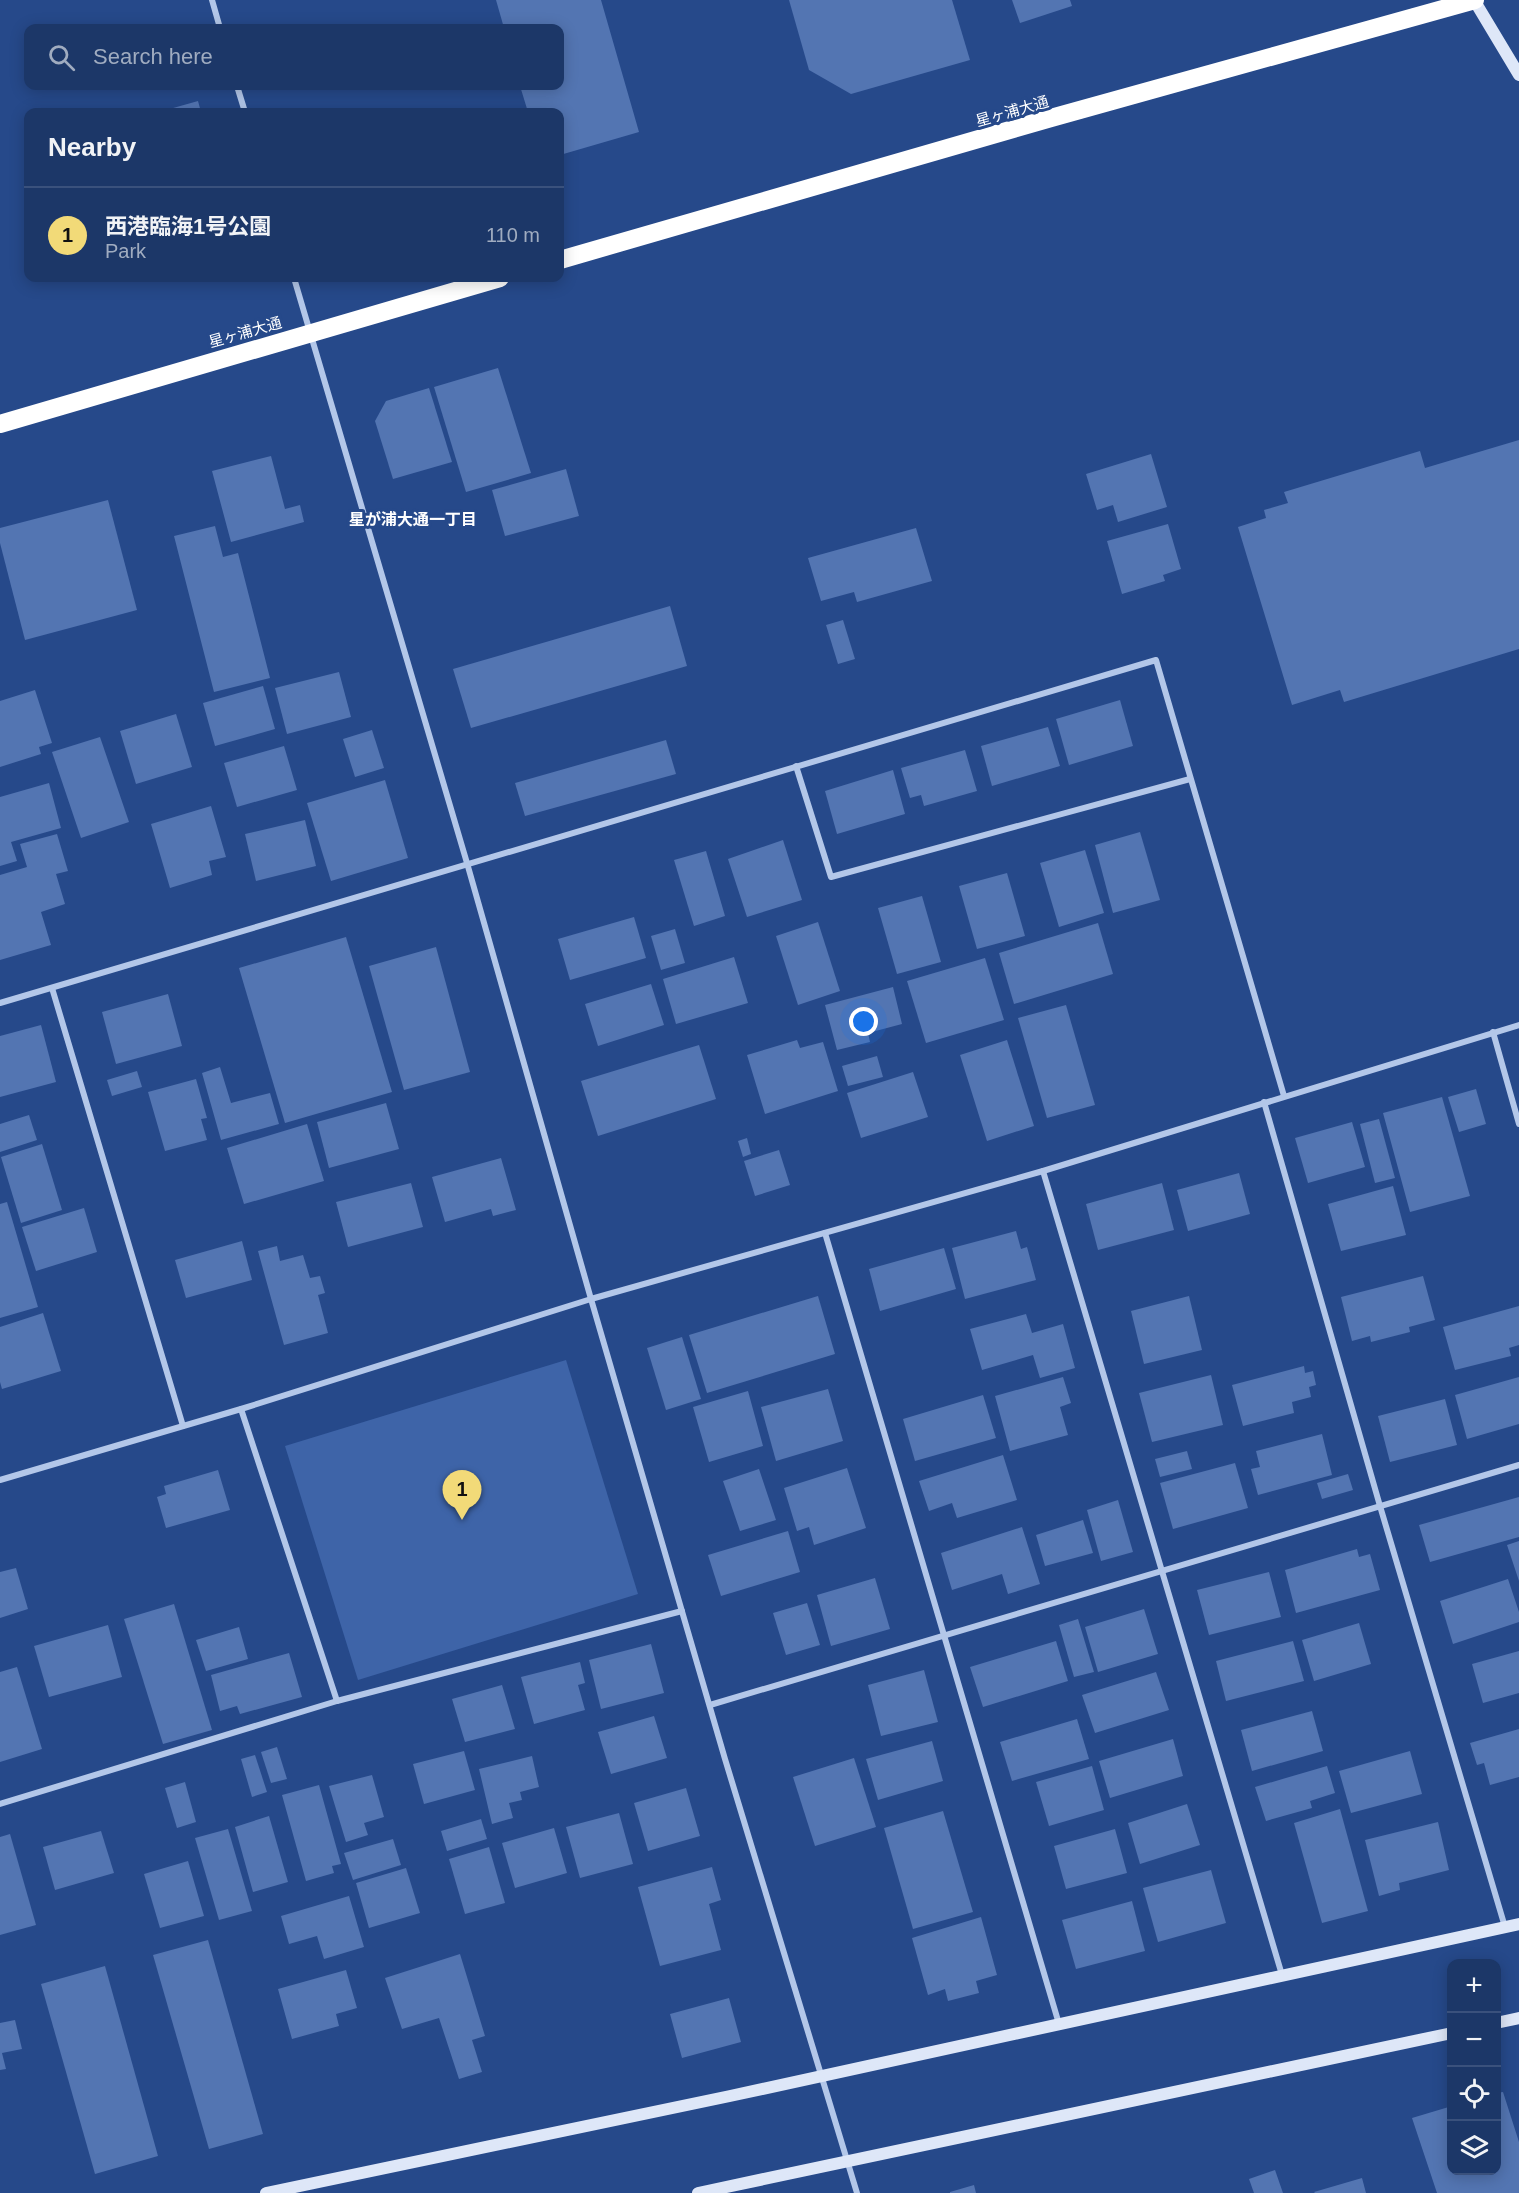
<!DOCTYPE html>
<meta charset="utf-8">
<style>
:root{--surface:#1c3768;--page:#294271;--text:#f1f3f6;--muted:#a0acc0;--line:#3a517c;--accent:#f2da78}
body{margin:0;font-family:Helvetica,"Noto Sans JP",sans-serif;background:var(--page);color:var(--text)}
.controls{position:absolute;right:18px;bottom:18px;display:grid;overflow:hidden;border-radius:12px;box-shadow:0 3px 15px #0003}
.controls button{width:54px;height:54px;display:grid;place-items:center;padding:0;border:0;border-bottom:2px solid var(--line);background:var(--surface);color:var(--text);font:30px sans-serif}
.you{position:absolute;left:864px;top:1022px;width:21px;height:21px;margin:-15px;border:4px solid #fff;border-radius:50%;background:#1a73e8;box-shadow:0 0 0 9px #1a73e833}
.badge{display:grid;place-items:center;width:39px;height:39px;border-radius:50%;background:var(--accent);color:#111;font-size:20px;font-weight:700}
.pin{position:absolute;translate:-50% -50px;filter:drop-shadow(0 2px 3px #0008)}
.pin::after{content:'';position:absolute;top:32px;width:21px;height:18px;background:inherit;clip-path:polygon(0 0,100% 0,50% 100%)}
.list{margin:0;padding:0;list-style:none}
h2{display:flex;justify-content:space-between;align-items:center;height:78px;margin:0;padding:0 24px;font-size:26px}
h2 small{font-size:20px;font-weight:400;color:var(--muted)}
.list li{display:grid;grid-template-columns:39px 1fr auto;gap:18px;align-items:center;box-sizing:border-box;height:96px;padding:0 24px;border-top:2px solid var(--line)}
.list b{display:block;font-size:22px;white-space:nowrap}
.list p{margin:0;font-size:20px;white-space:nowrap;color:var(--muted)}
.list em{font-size:20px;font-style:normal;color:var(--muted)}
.icon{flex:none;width:33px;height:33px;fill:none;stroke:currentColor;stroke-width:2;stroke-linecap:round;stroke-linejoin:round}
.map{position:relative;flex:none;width:1519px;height:2193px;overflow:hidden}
.search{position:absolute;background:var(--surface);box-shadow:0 3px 15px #0003;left:24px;top:24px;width:540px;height:66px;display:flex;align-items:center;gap:15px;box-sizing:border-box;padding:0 21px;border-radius:12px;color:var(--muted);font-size:22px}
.panel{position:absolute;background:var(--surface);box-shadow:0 3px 15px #0003;left:24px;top:108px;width:540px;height:174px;border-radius:12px}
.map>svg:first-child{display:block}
.green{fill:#3e64a8}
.building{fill:#5375b2}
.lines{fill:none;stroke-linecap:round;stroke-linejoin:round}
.street{stroke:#b3c7e9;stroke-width:6}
.secondary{stroke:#dee7f8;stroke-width:12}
.highway{stroke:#fff;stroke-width:18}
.labels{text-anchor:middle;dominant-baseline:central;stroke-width:6;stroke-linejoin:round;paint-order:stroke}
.street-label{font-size:15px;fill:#fff;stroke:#26498a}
.neighbourhood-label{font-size:16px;font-weight:bold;fill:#fff;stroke:#26498a}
</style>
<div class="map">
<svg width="1519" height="2193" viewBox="0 0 1519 2193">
<rect width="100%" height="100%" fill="#26498a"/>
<polygon class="green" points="566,1360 638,1594 358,1680 285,1446"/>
<g class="building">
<polygon points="496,0 601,0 639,132 560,155 560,112 528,112 520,86 560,86 560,28 504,28"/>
<polygon points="789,0 952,0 970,60 851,94 809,70"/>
<polygon points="1012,0 1070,0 1072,6 1020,23"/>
<polygon points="198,101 201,112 159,112"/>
<polygon points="498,368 531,473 466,492 434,387"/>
<polygon points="429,388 452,462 393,479 375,421 386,401"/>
<polygon points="1519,440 1519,649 1344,702 1340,690 1292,705 1238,527 1266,518 1264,510 1288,503 1284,492 1420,451 1425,468"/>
<polygon points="1151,454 1167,507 1118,522 1113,505 1097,510 1086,474"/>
<polygon points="271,456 285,509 300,505 304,522 231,542 212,471"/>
<polygon points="566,469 579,516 505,536 492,490"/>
<polygon points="108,500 137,610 25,640 0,543 0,528"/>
<polygon points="1168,524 1181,569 1163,575 1165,581 1122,594 1107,541"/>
<polygon points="215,526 223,557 238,553 270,678 214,692 174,536"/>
<polygon points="916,528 932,581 857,602 854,592 821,601 808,558"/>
<polygon points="670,606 687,666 471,728 453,669"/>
<polygon points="843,620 855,659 838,664 826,625"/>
<polygon points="339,672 351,717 287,734 275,688"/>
<polygon points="263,686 275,729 215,746 203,703"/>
<polygon points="35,690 52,743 39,747 41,754 0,767 0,701"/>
<polygon points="1120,700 1133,746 1069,765 1056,719"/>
<polygon points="176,714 192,767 136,784 120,731"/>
<polygon points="1048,727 1060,766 992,786 981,746"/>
<polygon points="372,730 384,768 355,777 343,739"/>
<polygon points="100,737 129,822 81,838 52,752"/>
<polygon points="666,740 676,774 525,816 515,783"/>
<polygon points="284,746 297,790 237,807 224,763"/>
<polygon points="965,750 977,791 924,806 921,795 910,798 901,768"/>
<polygon points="893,770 905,814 837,834 825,791"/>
<polygon points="385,780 408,858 331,881 307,803"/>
<polygon points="49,783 61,828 11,842 17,861 0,866 0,797"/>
<polygon points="211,806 226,857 209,861 212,875 170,888 151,824"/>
<polygon points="305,820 316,866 256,881 245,834"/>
<polygon points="1140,832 1160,900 1113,913 1095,845"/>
<polygon points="57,834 68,871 56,874 65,904 41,912 51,945 0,960 0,875 27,867 20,844"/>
<polygon points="783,840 802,900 747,917 728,859"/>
<polygon points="1085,850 1104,913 1059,927 1040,863"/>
<polygon points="706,851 725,916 694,926 674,860"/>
<polygon points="1007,873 1025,936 977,949 959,886"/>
<polygon points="922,896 941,962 897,974 878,908"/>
<polygon points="634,917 646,958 570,980 558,939"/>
<polygon points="818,922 840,991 798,1005 776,936"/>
<polygon points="1098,923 1113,974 1014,1004 999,953"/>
<polygon points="675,929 685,963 661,970 651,936"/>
<polygon points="346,937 392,1092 285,1123 239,968"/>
<polygon points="436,947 470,1072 404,1090 369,966"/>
<polygon points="734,957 748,1003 676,1024 663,979"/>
<polygon points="985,958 1004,1020 926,1043 907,981"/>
<polygon points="651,984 664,1025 598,1046 585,1004"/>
<polygon points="893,987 902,1024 868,1033 870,1042 837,1050 825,1005"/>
<polygon points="168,994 182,1046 116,1064 102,1012"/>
<polygon points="1066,1005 1095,1105 1047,1118 1018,1018"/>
<polygon points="41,1025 56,1082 0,1097 0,1036"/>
<polygon points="797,1040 800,1048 823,1042 838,1091 765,1114 747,1055"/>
<polygon points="1007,1040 1034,1126 987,1141 960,1055"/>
<polygon points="699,1045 716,1099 598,1136 581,1081"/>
<polygon points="877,1056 883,1077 848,1086 842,1066"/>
<polygon points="220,1067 231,1103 270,1093 279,1124 221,1140 202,1073"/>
<polygon points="137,1071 142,1087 112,1096 107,1080"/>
<polygon points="913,1072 928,1117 861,1138 847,1093"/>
<polygon points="196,1079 207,1118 201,1119 207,1140 165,1151 148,1092"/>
<polygon points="1476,1089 1486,1124 1459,1132 1448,1097"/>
<polygon points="1442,1097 1470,1196 1410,1212 1383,1113"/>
<polygon points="386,1103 399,1149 329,1168 317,1122"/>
<polygon points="29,1115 37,1140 0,1152 0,1124"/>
<polygon points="1379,1119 1395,1178 1375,1183 1360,1124"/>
<polygon points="1352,1122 1365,1167 1308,1183 1295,1138"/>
<polygon points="307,1124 324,1181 244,1204 227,1148"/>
<polygon points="747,1138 751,1154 743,1157 738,1141"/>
<polygon points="42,1144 62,1210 21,1223 1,1157"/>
<polygon points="779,1150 790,1185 755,1196 744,1161"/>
<polygon points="501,1158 516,1210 493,1216 491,1209 445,1222 432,1177"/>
<polygon points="1239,1173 1250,1214 1188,1231 1177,1190"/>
<polygon points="411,1183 423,1227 348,1247 336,1202"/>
<polygon points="1162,1183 1174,1230 1098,1250 1086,1204"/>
<polygon points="1393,1186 1406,1235 1341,1251 1328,1204"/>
<polygon points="7,1202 38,1307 0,1318 0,1204"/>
<polygon points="84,1208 97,1252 36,1271 22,1227"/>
<polygon points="1016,1231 1021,1249 1027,1247 1036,1280 965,1299 952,1248"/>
<polygon points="242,1241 252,1280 186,1298 175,1260"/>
<polygon points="277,1246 280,1261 303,1255 310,1278 320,1276 325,1293 318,1295 328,1333 284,1345 258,1251"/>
<polygon points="944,1248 956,1289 880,1311 869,1269"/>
<polygon points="1423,1276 1435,1320 1409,1327 1410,1332 1371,1342 1370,1336 1352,1341 1341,1297"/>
<polygon points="818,1296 835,1354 707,1393 689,1335"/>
<polygon points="1189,1296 1202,1350 1144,1364 1131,1311"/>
<polygon points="1519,1306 1519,1345 1509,1348 1511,1356 1455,1370 1443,1327"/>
<polygon points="43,1313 61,1371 2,1389 0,1382 0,1327"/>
<polygon points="1026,1314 1032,1333 1063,1324 1075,1368 1040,1378 1033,1355 982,1370 970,1329"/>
<polygon points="682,1337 701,1399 666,1410 647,1348"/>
<polygon points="1304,1366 1305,1373 1313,1371 1316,1385 1309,1387 1311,1397 1292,1402 1294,1413 1243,1426 1232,1385"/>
<polygon points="1211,1375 1223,1425 1152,1442 1139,1393"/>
<polygon points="1063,1377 1071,1403 1060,1407 1068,1435 1010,1451 995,1396"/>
<polygon points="1519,1377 1519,1424 1467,1439 1455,1395"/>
<polygon points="828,1389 843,1441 776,1461 761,1407"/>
<polygon points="748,1391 763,1446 709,1462 693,1407"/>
<polygon points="983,1395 996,1438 915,1461 903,1419"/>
<polygon points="1445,1399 1457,1445 1390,1462 1378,1416"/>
<polygon points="1322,1434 1332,1475 1258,1495 1251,1469 1260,1467 1256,1451"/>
<polygon points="1187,1451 1192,1469 1160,1477 1155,1459"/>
<polygon points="1003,1455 1017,1500 957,1518 952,1503 929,1511 919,1481"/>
<polygon points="1235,1463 1248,1508 1173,1529 1160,1483"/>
<polygon points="847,1468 866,1528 814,1545 809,1527 797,1531 784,1488"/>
<polygon points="759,1469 776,1520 740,1531 723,1481"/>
<polygon points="218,1470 230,1510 166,1528 157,1497 166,1494 164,1486"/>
<polygon points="1348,1474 1353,1490 1322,1499 1317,1483"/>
<polygon points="1519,1497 1519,1537 1430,1562 1419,1525"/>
<polygon points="1118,1500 1133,1552 1101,1561 1087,1510"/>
<polygon points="1083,1520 1093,1553 1045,1566 1036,1535"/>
<polygon points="1022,1527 1040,1584 1008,1594 1002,1574 952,1590 941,1553"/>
<polygon points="788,1531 800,1572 721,1596 708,1555"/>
<polygon points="1519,1541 1519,1581 1507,1545"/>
<polygon points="1357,1549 1359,1557 1370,1554 1380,1590 1296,1613 1285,1570"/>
<polygon points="16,1568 28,1609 0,1618 0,1572"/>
<polygon points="1269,1572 1281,1617 1209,1635 1197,1590"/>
<polygon points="875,1578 890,1629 831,1646 817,1595"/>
<polygon points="1508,1579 1519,1612 1519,1622 1453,1644 1440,1601"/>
<polygon points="807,1603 820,1645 786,1655 773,1613"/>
<polygon points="174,1604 212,1730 163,1744 124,1619"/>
<polygon points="1144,1609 1158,1654 1098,1672 1085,1627"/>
<polygon points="1078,1619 1094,1672 1074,1677 1059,1625"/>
<polygon points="1359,1623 1371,1664 1314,1681 1302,1640"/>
<polygon points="108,1625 122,1677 49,1697 34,1646"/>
<polygon points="239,1627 248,1659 206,1671 196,1640"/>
<polygon points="1056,1641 1068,1681 983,1707 970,1667"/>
<polygon points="1293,1641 1304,1681 1226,1701 1216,1661"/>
<polygon points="651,1644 664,1693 601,1709 589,1660"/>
<polygon points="1519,1651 1519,1693 1483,1703 1472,1664"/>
<polygon points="289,1653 302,1697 240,1714 237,1706 220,1711 211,1675"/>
<polygon points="580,1662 585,1683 578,1685 585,1710 534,1724 521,1677"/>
<polygon points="17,1667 42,1749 0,1762 0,1672"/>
<polygon points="924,1670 938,1722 881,1736 868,1685"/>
<polygon points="1156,1672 1169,1710 1095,1733 1082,1695"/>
<polygon points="502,1685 515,1729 465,1742 452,1699"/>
<polygon points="1312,1711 1323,1751 1252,1771 1241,1730"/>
<polygon points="654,1716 667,1758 611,1774 598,1732"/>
<polygon points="1077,1719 1089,1759 1012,1781 1000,1742"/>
<polygon points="1519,1729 1519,1777 1490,1785 1484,1763 1477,1765 1470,1743"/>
<polygon points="1173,1739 1183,1776 1110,1798 1099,1761"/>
<polygon points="932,1741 943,1781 878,1800 866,1759"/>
<polygon points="277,1747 287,1779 271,1783 261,1752"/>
<polygon points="464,1751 475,1790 424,1804 413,1764"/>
<polygon points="1410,1751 1422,1794 1351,1813 1339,1771"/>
<polygon points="255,1755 267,1792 252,1797 241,1759"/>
<polygon points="532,1756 539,1787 520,1792 522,1800 509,1803 513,1818 492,1824 479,1769"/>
<polygon points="854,1758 876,1827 815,1846 793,1777"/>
<polygon points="1092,1766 1104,1810 1049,1826 1036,1782"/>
<polygon points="1327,1766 1335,1793 1310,1801 1312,1808 1266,1821 1255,1787"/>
<polygon points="372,1775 384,1817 364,1823 368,1835 346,1842 329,1786"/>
<polygon points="185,1782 196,1822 177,1828 165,1788"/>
<polygon points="319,1785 341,1864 332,1866 334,1873 306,1881 282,1795"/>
<polygon points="686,1788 700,1836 648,1851 634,1803"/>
<polygon points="1187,1804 1200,1845 1140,1864 1128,1823"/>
<polygon points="1340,1809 1368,1911 1322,1923 1294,1823"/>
<polygon points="943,1811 973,1912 913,1929 884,1828"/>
<polygon points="619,1813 633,1864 580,1878 566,1827"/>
<polygon points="269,1816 288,1882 253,1892 235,1827"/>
<polygon points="481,1819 487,1839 447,1851 441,1831"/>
<polygon points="1438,1822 1449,1870 1399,1883 1400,1890 1379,1896 1365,1840"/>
<polygon points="554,1828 567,1873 515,1888 502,1843"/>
<polygon points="228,1829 252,1911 219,1920 195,1838"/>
<polygon points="1115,1829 1127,1873 1066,1889 1054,1846"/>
<polygon points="101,1831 114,1873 55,1890 43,1847"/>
<polygon points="10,1834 36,1925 0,1935 0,1837"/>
<polygon points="393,1839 401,1865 353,1880 344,1853"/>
<polygon points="489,1847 505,1903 465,1914 449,1859"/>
<polygon points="188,1861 204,1916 160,1928 144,1874"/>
<polygon points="712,1867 721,1900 709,1904 721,1950 660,1966 638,1887"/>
<polygon points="406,1868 420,1913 369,1928 356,1883"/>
<polygon points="1211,1870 1226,1923 1158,1942 1143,1888"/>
<polygon points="349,1896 364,1947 324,1959 317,1936 289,1944 281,1916"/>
<polygon points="1132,1901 1145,1951 1076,1969 1062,1920"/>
<polygon points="981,1917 997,1975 976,1981 979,1993 948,2001 945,1989 928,1995 912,1938"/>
<polygon points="208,1940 263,2134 209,2149 153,1955"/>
<polygon points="460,1954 485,2036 472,2040 482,2072 459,2079 439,2018 402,2029 385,1978"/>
<polygon points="105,1966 158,2156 95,2174 41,1984"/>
<polygon points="346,1970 357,2008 336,2014 339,2026 292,2039 278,1989"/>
<polygon points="729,1998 741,2042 682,2058 670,2014"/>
<polygon points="15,2020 22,2049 2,2053 6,2069 0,2070 0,2023"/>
<polygon points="1503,2092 1519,2142 1519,2193 1437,2193 1412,2118 1452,2106 1452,2170 1496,2170 1496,2093"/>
<polygon points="1275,2170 1283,2193 1254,2193 1249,2179"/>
<polygon points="1362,2178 1366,2193 1315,2193 1314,2192"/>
<polygon points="974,2185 976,2193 950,2193 950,2192"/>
</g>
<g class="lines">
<g class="street">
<polyline points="212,0 220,28"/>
<polyline points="237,86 245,112"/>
<polyline points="294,278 467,863 591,1299 725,1759 857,2193"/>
<polyline points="796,766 831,877 1190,779"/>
<polyline points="52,988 183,1426"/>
<polyline points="0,1003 1156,660 1284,1096"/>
<polyline points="1493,1032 1519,1124"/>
<polyline points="1264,1102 1380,1506 1505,1927"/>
<polyline points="1043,1171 1282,1975"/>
<polyline points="825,1233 1059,2024"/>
<polyline points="241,1409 337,1701"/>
<polyline points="0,1480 241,1409 591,1299 1043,1171 1519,1025"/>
<polyline points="710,1705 1519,1465"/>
<polyline points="0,1804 337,1701 682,1611"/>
</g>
<g class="secondary">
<polyline points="1474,0 1519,75"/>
<polyline points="1496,2023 1519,2018"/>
<polyline points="266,2193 730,2096 1519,1924"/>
<polyline points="698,2193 1452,2033"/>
</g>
<g class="highway">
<polyline points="560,260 1051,118 1475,0"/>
<polyline points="0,424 500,278"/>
</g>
</g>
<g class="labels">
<g class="street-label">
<text transform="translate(1012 111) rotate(-16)">星ヶ浦大通</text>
<text transform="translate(245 332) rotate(-16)">星ヶ浦大通</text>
</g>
<g class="neighbourhood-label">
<text x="413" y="519">星が浦大通一丁目</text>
</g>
</g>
</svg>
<div class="controls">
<button>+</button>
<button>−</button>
<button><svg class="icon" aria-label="locate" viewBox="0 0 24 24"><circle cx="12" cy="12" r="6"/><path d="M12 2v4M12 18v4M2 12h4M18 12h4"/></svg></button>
<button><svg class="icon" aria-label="layers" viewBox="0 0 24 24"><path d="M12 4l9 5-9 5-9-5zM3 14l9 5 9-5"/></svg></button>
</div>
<div class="you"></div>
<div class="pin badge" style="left:462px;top:1520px">1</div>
<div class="search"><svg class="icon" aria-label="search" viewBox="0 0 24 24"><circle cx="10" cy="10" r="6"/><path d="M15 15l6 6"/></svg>Search here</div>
<section class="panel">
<h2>Nearby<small></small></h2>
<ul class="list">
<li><span class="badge">1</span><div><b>西港臨海1号公園</b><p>Park</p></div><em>110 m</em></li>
</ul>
</section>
</div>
